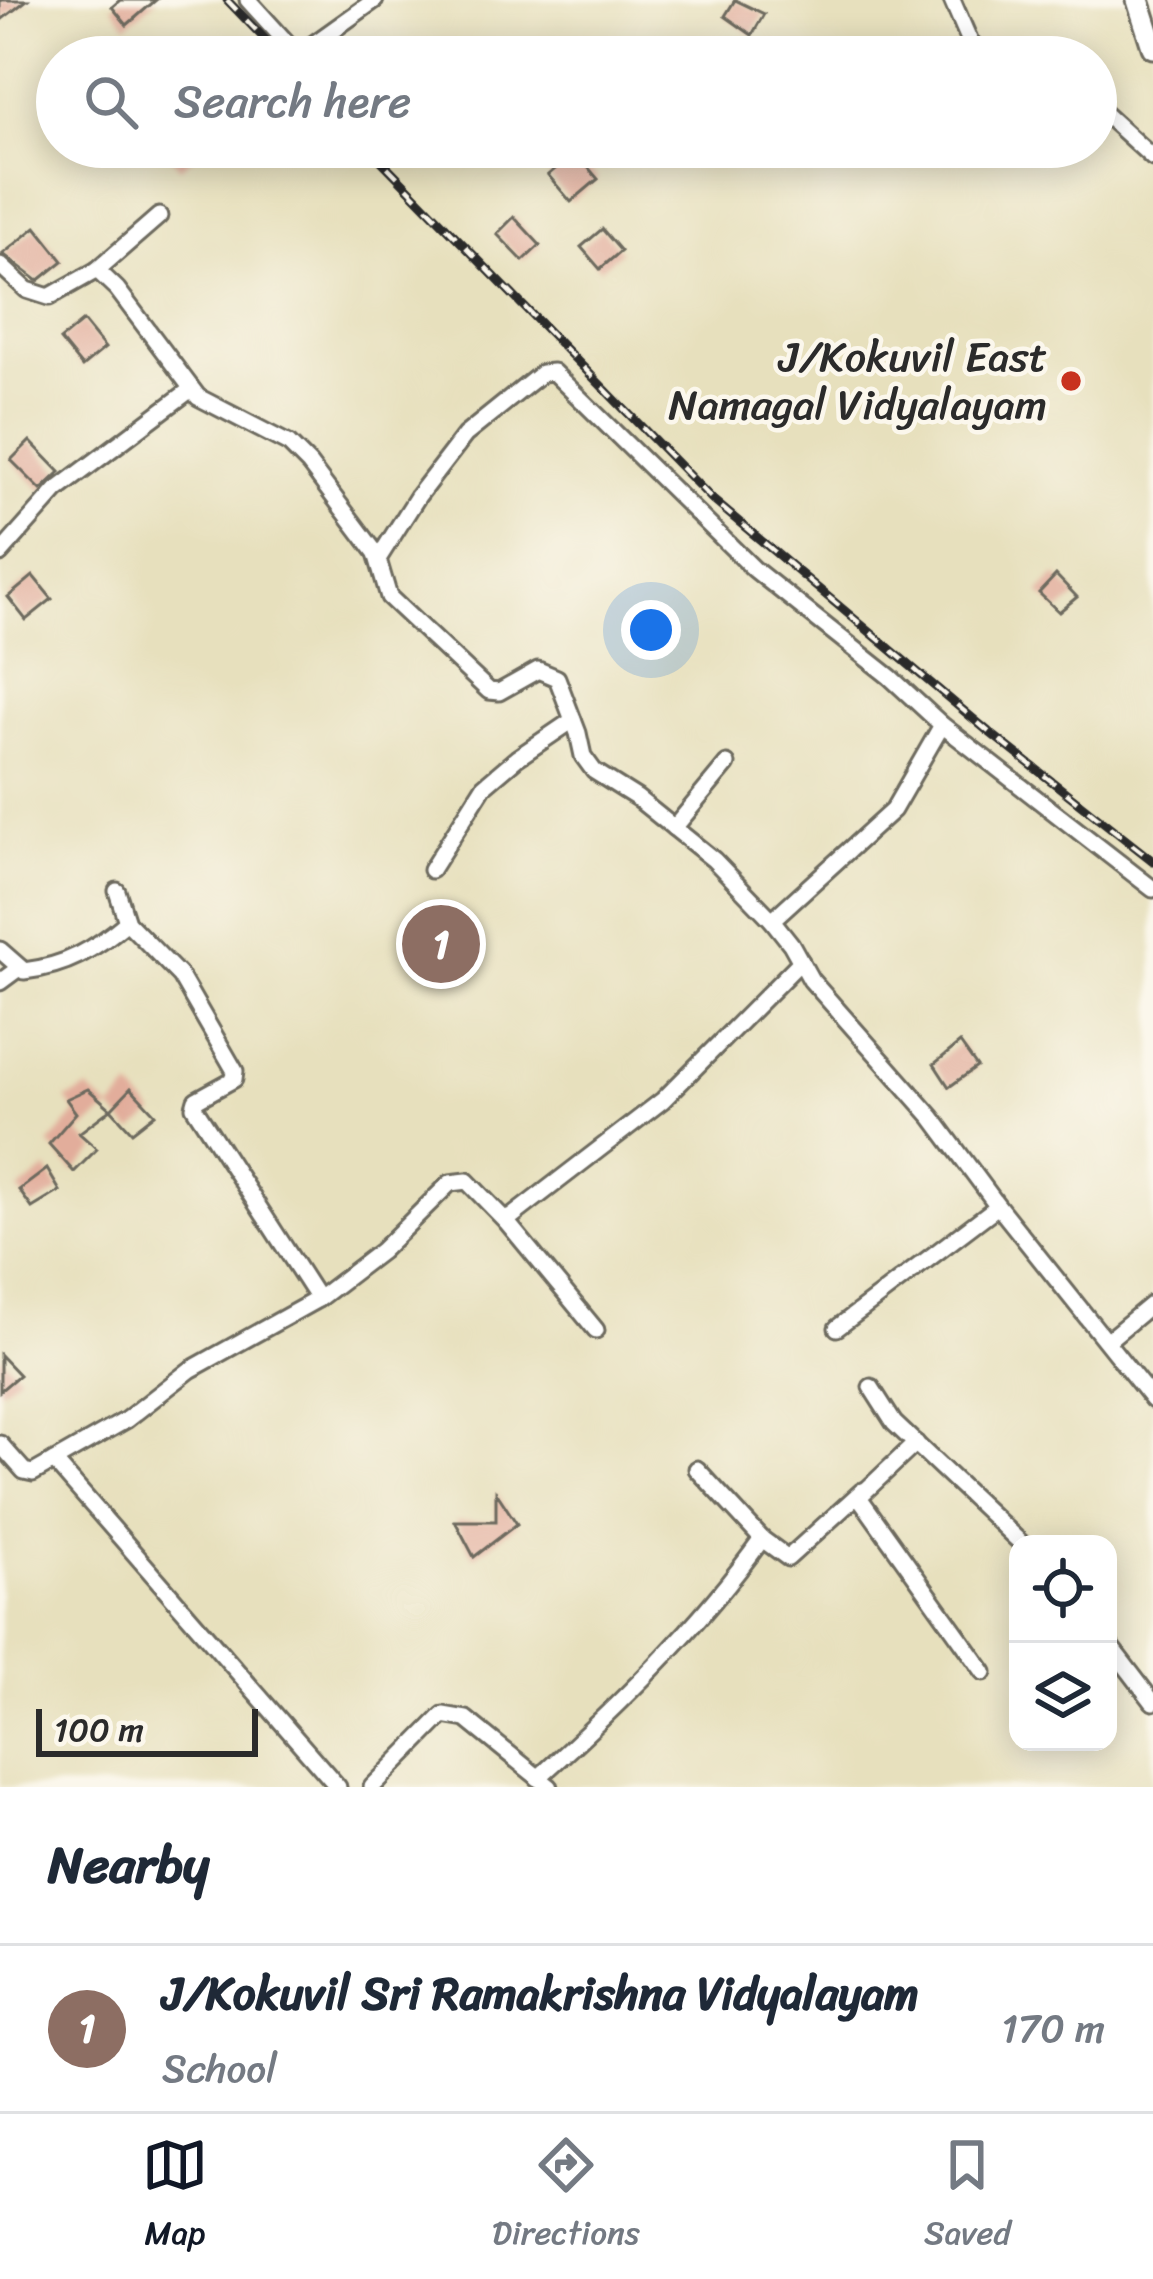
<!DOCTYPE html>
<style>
:root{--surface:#fff;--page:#f2f2f3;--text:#1f2937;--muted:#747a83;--line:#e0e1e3;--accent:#111827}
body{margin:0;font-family:Sriracha,sans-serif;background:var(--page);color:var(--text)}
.controls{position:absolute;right:36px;bottom:36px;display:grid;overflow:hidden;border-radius:24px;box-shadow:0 6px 30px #0003}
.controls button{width:108px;height:108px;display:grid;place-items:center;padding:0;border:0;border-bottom:3px solid var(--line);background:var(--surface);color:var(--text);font:60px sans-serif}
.scale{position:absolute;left:36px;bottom:30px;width:222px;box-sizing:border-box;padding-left:12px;border:6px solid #2b2b2b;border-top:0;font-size:33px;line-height:42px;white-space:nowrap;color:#2b2b2b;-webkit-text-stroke:9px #fbf7ec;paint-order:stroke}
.you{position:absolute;left:651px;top:630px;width:42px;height:42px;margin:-30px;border:9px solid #fff;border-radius:50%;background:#1a73e8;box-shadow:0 0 0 18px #1a73e833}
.badge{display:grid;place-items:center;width:78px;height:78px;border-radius:50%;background:var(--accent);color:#fff;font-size:39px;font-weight:700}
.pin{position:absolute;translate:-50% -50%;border:6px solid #fff;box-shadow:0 3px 12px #0006}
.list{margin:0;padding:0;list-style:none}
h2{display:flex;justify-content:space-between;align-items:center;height:156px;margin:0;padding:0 48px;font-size:51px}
h2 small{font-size:39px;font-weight:400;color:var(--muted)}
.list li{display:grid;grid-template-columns:78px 1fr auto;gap:36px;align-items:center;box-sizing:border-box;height:168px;padding:0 48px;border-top:3px solid var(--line)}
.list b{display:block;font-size:45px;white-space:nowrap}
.list p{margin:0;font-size:39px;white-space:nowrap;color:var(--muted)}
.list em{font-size:39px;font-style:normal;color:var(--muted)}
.icon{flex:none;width:66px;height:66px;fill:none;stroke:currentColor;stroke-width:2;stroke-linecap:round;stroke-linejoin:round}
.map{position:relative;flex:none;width:1153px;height:1787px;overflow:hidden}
.search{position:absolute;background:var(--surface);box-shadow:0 6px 30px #0003;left:36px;right:36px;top:36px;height:132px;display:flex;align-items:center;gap:30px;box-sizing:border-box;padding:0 42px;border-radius:66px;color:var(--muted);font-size:45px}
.sheet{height:324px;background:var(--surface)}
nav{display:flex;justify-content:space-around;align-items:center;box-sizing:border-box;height:168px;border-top:3px solid var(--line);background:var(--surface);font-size:33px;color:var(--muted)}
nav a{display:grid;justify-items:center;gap:6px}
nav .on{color:var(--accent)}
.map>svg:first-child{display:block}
.building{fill:#e2ad9b}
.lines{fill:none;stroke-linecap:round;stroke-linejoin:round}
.minor-casing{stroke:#6d6a5e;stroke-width:21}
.tertiary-casing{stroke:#6d6a5e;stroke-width:27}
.minor{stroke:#fff;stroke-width:15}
.tertiary{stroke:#fff;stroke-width:21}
.rail-casing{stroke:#2b2b2b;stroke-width:9}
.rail{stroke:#fbf7ec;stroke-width:4.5;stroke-dasharray:14;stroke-linecap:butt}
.poi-dot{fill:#c8321e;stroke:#fbf7ec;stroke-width:4.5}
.labels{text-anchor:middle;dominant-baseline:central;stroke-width:9;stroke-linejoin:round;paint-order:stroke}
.poi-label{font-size:42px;fill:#2b2b2b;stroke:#fbf7ec;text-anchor:end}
</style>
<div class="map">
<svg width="1153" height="1787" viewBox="0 0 1153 1787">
<rect width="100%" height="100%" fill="#fbf7ec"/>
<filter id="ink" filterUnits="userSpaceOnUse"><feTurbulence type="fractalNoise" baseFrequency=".00833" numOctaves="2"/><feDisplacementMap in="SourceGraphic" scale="24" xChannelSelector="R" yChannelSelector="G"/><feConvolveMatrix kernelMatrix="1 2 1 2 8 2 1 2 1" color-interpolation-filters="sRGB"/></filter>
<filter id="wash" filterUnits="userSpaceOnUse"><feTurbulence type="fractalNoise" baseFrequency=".004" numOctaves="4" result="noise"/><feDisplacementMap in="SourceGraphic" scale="48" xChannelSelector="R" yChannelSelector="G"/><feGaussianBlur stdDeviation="2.7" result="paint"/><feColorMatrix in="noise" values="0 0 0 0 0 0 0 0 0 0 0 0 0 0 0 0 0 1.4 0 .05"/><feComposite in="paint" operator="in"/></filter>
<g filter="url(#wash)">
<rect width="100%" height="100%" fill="#e7e0bd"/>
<g id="blocks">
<g class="building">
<polygon points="0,0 27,0 0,21"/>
<polygon points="120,0 156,0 127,25 112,7"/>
<polygon points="735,0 764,14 752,35 725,16"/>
<polygon points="176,147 207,147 180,168 168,153"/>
<polygon points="575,152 598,179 571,202 548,175"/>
<polygon points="514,217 540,245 523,261 497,234"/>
<polygon points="36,227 63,261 38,281 3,254"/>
<polygon points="602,229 621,251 600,269 581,247"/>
<polygon points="83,321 105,348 82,367 60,340"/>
<polygon points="30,441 60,472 41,490 11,460"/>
<polygon points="1056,575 1077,597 1059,612 1039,593"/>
<polygon points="33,576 52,599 26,620 8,597"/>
<polygon points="960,1043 977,1067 949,1087 934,1064"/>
<polygon points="131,1088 155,1114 132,1132 111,1109"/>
<polygon points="88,1089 111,1109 79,1133 97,1149 74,1172 49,1144 76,1113 66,1099"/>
<polygon points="47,1169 60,1191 32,1208 19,1190"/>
<polygon points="0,1355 19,1375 0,1391"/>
<polygon points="496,1492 517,1524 474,1557 455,1521 496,1521"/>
</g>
</g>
</g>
<g filter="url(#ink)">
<use href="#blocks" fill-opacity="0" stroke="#6d6a5e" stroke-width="3"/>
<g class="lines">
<g class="minor-casing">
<g id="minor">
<polyline points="248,0 298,55 375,0"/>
<polyline points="952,0 971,44 992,57"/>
<polyline points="1096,106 1153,158"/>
<polyline points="0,265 27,290 49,297 97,270 117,289 198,397 289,444 309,464 376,553 389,597 489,691 499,692 538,670 557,678 578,733 583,756 594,771 637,798 714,860 772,920 791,944 811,980 932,1117 998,1206 1153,1400"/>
<polyline points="97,270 159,216"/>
<polyline points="376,553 380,556 418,496 465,435 542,373 553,372 754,569 890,677 942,725 1153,889"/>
<polyline points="0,554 57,490 190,390"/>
<polyline points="674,828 727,764"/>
<polyline points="431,870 484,786 517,758 573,720"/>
<polyline points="117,891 127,922 180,976 235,1071 234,1079 196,1100 194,1107 318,1299"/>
<polyline points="772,920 893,810 942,725"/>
<path d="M0,950l24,21c43,-5 71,-22 103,-49"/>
<polyline points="0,982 19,968"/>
<polyline points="506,1221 596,1330"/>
<polyline points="837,1328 998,1206"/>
<polyline points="1107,1341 1153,1303"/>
<polyline points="871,1387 894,1423 1022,1544"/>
<polyline points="916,1443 859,1497 984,1672"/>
<polyline points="0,1444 24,1471 33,1473 126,1420 190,1370 318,1299 381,1251 450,1183 467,1181 506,1221 663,1100 801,961"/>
<polyline points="54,1461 338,1787"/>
<polyline points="697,1469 762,1539"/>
<polyline points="1108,1643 1153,1702"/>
<path d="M538,1778c81,-73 160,-150 224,-239l26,19 74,-67"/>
<polyline points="372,1787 443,1715 466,1719 550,1787"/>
</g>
</g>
<g class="tertiary-casing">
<polyline id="tertiary" points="1138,0 1153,47"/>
</g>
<use href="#minor" class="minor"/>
<use href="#tertiary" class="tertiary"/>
<g class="rail-casing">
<g id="rail">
<polyline points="227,0 282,57"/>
<polyline points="368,147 713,500 989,732 1153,861"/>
</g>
</g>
<use href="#rail" class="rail"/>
</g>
</g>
<circle class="poi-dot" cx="1071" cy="381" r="12"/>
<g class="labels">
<g class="poi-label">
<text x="1047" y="357">J/Kokuvil East<tspan x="1047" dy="48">Namagal Vidyalayam</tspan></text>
</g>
</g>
</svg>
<div class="controls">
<button><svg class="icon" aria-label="locate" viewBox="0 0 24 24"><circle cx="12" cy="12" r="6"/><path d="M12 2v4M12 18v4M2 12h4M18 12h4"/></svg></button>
<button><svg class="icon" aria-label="layers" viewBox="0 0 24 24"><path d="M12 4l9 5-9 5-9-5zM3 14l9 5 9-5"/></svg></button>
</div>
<div class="scale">100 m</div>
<div class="you"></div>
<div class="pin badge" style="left:441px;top:944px;background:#8d6e63">1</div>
<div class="search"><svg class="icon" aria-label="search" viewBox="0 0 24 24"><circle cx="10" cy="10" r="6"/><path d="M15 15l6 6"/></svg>Search here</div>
</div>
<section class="sheet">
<h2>Nearby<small></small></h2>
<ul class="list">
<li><span class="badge" style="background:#8d6e63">1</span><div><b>J/Kokuvil Sri Ramakrishna Vidyalayam</b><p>School</p></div><em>170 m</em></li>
</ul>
</section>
<nav>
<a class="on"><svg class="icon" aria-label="map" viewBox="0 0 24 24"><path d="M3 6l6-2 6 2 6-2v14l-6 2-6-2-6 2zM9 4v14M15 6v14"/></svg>Map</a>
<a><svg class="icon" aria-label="directions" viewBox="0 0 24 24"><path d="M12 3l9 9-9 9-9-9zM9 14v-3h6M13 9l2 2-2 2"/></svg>Directions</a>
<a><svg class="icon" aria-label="saved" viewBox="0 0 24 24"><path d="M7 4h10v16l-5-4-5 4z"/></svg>Saved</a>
</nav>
